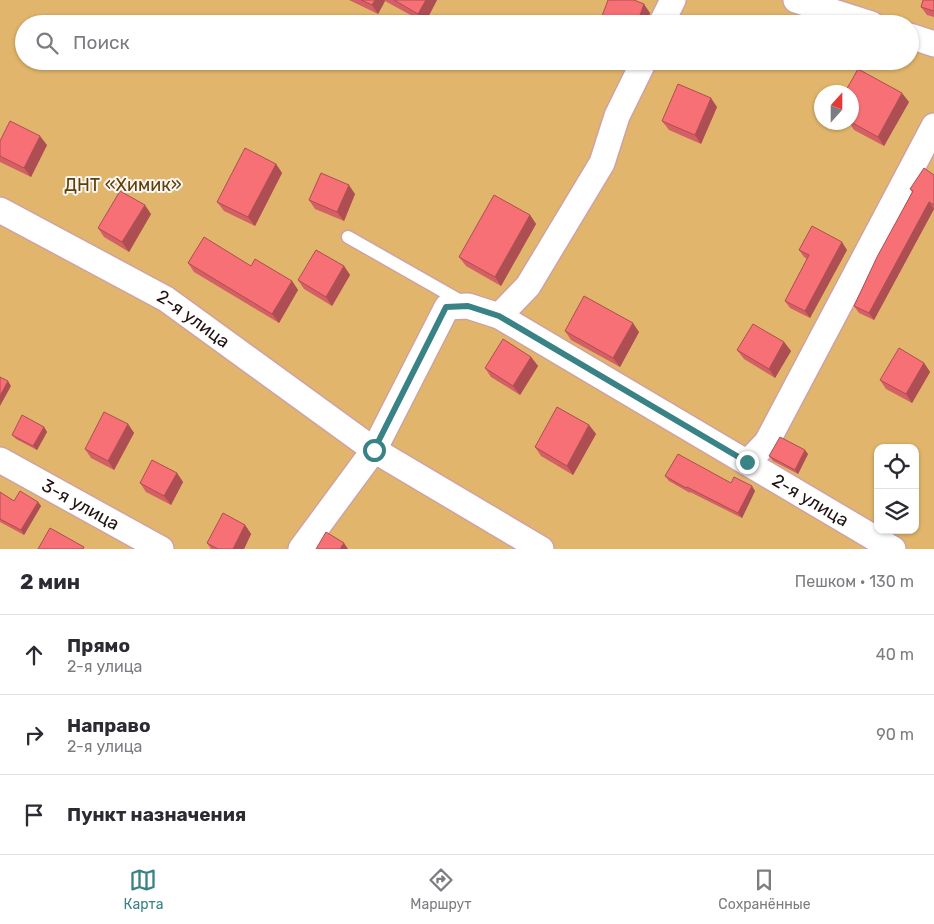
<!DOCTYPE html>
<html lang="ru">
<meta charset="utf-8">
<style>
:root{--surface:#fff;--page:#f2f2f3;--text:#2b2b33;--muted:#7c7c81;--line:#e1e1e2;--accent:#398285}
body{margin:0;font-family:Rubik,sans-serif;background:var(--page);color:var(--text)}
.controls{position:absolute;right:15px;bottom:15px;display:grid;overflow:hidden;border-radius:10px;box-shadow:0 1px 4px #0004}
.controls button{width:45px;height:45px;display:grid;place-items:center;padding:0;border:0;border-bottom:1px solid var(--line);background:var(--surface);color:var(--text);font:25px sans-serif}
.compass{position:absolute;left:814px;top:85px;width:45px;height:45px;border-radius:50%;background:var(--surface);box-shadow:0 1px 4px #0004;rotate:21deg}
.stop{position:absolute;width:15px;height:15px;margin:-11px;border:4px solid #398285;border-radius:50%;background:#fff}
.stop.end{background:#398285;border-color:#fff;box-shadow:0 1px 5px #0008}
.list{margin:0;padding:0;list-style:none}
h2{display:flex;justify-content:space-between;align-items:center;height:65px;margin:0;padding:0 20px;font-size:21px}
h2 small{font-size:16px;font-weight:400;color:var(--muted)}
.list li{display:grid;grid-template-columns:32px 1fr auto;gap:15px;align-items:center;box-sizing:border-box;height:80px;padding:0 20px;border-top:1px solid var(--line)}
.list b{display:block;font-size:19px;white-space:nowrap}
.list p{margin:0;font-size:16px;white-space:nowrap;color:var(--muted)}
.list em{font-size:16px;font-style:normal;color:var(--muted)}
.icon{flex:none;width:28px;height:28px;fill:none;stroke:currentColor;stroke-width:2;stroke-linecap:round;stroke-linejoin:round}
.map{position:relative;flex:none;width:934px;height:549px;overflow:hidden}
.search{position:absolute;background:var(--surface);box-shadow:0 1px 4px #0004;left:15px;right:15px;top:15px;height:55px;display:flex;align-items:center;gap:12px;box-sizing:border-box;padding:0 18px;border-radius:28px;color:var(--muted);font-size:19px}
.sheet{height:305px;background:var(--surface)}
nav{display:flex;justify-content:space-around;align-items:center;box-sizing:border-box;height:70px;border-top:1px solid var(--line);background:var(--surface);font-size:14px;color:var(--muted)}
nav a{display:grid;justify-items:center;gap:2px}
nav .on{color:var(--accent)}
.map>svg:first-child{display:block}
.green{fill:#e1b66c;fill-rule:evenodd}
.lines{fill:none;stroke-linecap:round;stroke-linejoin:round}
.lane-casing{stroke:#cfa2a1;stroke-width:15}
.street-casing{stroke:#cfa2a1;stroke-width:28}
.lane{stroke:#fff;stroke-width:12}
.street{stroke:#fff;stroke-width:25}
.wall{fill:#d46065}
.shaded-wall{fill:#ac4e52}
.building{fill:#f67075;stroke:#ac4e52}
.route{stroke:#398285;stroke-width:6}
.labels{text-anchor:middle;dominant-baseline:central;stroke-width:4;stroke-linejoin:round;paint-order:stroke}
.park-label{font-size:18px;fill:#5d4208;stroke:#fbf6f6}
.street-label{font-size:18px;fill:#211111;stroke:#fbf6f6}
</style>
<div class="map">
<svg width="934" height="549" viewBox="0 0 934 549">
<rect width="100%" height="100%" fill="#f9cac9"/>
<path class="green" d="M0,0h934v549h-934zM24,24h886v37h-886zM822,92h30v30h-30zM878,448h37v82h-37z"/>
<g class="lines">
<g class="lane-casing">
<polyline id="lane" points="348,237 464,303"/>
</g>
<g class="street-casing">
<g id="street">
<polyline points="796,0 871,24"/>
<polyline points="661,24 673,0"/>
<polyline points="910,36 934,44"/>
<path id="s1" d="M0,210l166,89 208,151 167,99"/>
<polyline points="499,316 528,286 602,163 617,116 644,61"/>
<path id="s2" d="M0,460l161,89"/>
<polyline points="747,463 767,442 934,126"/>
<path id="s3" d="M301,549l73,-99 73,-143 21,-1 31,10 394,233"/>
</g>
</g>
<use href="#lane" class="lane"/>
<use href="#street" class="street"/>
</g>
<g class="wall">
<polygon points="349,0 437,0 425,23 385,1 378,14"/>
<polygon points="934,0 934,17 927,15 921,7"/>
<polygon points="844,61 861,61 859,67"/>
<polygon points="909,102 884,146 854,130 849,122 852,122"/>
<polygon points="717,107 701,144 669,130 662,121"/>
<polygon points="0,141 47,145 31,177 0,162"/>
<polygon points="276,164 282,173 255,226 224,211 217,202"/>
<polygon points="934,175 934,209 874,320 859,313 854,306 912,192 910,189"/>
<polygon points="355,194 344,221 315,209 309,200"/>
<polygon points="151,214 129,252 104,237 98,228"/>
<polygon points="530,215 536,224 501,286 466,266 459,257"/>
<polygon points="799,250 847,250 810,318 790,308 785,301 807,259 804,257"/>
<polygon points="188,263 251,266 292,281 298,290 279,323 194,272"/>
<polygon points="344,266 350,275 332,306 304,289 298,280"/>
<polygon points="565,331 639,332 620,367 571,340"/>
<polygon points="784,342 791,351 775,378 744,359 737,350"/>
<polygon points="531,357 538,366 520,395 491,377 485,368"/>
<polygon points="924,363 930,372 912,403 886,389 880,380"/>
<polygon points="128,424 134,433 114,470 91,458 85,449"/>
<polygon points="589,425 596,434 573,475 541,456 535,447"/>
<polygon points="44,427 47,432 37,450 16,439 12,435"/>
<polygon points="808,454 798,474 773,461 769,456"/>
<polygon points="177,473 183,482 171,505 146,492 140,483"/>
<polygon points="665,476 731,483 755,491 742,518 690,492 690,493 669,481"/>
<polygon points="0,492 14,501 38,502 41,506 24,535 0,522"/>
<polygon points="245,525 251,534 244,549 211,549 207,543"/>
</g>
<g class="shaded-wall">
<polygon points="375,0 384,0 385,1 378,14 372,5"/>
<polygon points="426,0 437,0 425,23 418,14"/>
<polygon points="644,4 650,13 647,24 643,24 640,15"/>
<polygon points="855,61 861,61 859,67"/>
<polygon points="902,93 909,102 884,146 878,137"/>
<polygon points="711,98 717,107 701,144 695,135"/>
<polygon points="40,136 47,145 31,177 24,168"/>
<polygon points="276,164 282,173 255,226 248,217"/>
<polygon points="349,185 355,194 344,221 337,212"/>
<polygon points="929,202 934,209 874,320 869,313"/>
<polygon points="145,205 151,214 129,252 122,242"/>
<polygon points="530,215 536,224 501,286 495,277"/>
<polygon points="842,242 847,250 810,318 805,311"/>
<polygon points="344,266 350,275 332,306 326,297"/>
<polygon points="292,281 298,290 279,323 272,314"/>
<polygon points="633,323 639,332 620,367 613,358"/>
<polygon points="784,342 791,351 775,378 769,369"/>
<polygon points="531,357 538,366 520,395 513,386"/>
<polygon points="924,363 930,372 912,403 906,394"/>
<polygon points="8,381 11,386 0,406 0,396"/>
<polygon points="128,424 134,433 114,470 108,461"/>
<polygon points="589,425 596,434 573,475 567,466"/>
<polygon points="44,427 47,432 37,450 33,446"/>
<polygon points="805,450 808,454 798,474 795,470"/>
<polygon points="177,473 183,482 171,505 164,496"/>
<polygon points="752,486 755,491 742,518 738,513"/>
<polygon points="38,502 41,506 24,535 21,530"/>
<polygon points="245,525 251,534 244,549 233,549"/>
<polygon points="344,543 348,549 340,549"/>
</g>
<g class="building">
<polygon points="361,0 375,0 372,5"/>
<polygon points="394,0 426,0 418,14"/>
<polygon points="608,0 634,0 644,4 640,15 643,24 599,24"/>
<polygon points="923,0 934,0 934,11 921,7"/>
<polygon points="834,20 846,24 833,24"/>
<polygon points="858,69 902,93 878,137 851,122 852,92 845,92"/>
<polygon points="678,84 711,98 695,135 662,121"/>
<polygon points="10,121 40,136 24,168 0,156 0,141"/>
<polygon points="245,148 276,164 248,217 217,202"/>
<polygon points="924,168 934,175 934,205 929,202 869,313 854,306 877,257 913,191 910,189"/>
<polygon points="321,173 349,185 337,212 309,200"/>
<polygon points="120,191 145,205 122,242 98,228"/>
<polygon points="494,195 530,215 495,277 459,257"/>
<polygon points="812,226 842,242 805,311 785,301 809,255 799,250"/>
<polygon points="204,237 251,266 255,259 292,281 272,314 188,263"/>
<polygon points="316,250 344,266 326,297 298,280"/>
<polygon points="584,296 633,323 613,358 565,331"/>
<polygon points="753,324 784,342 769,369 737,350"/>
<polygon points="503,339 531,357 513,386 485,368"/>
<polygon points="899,348 924,363 906,394 880,380"/>
<polygon points="0,377 8,381 0,396"/>
<polygon points="557,407 589,425 567,466 535,447"/>
<polygon points="104,412 128,424 108,461 85,449"/>
<polygon points="22,415 44,427 33,446 12,435"/>
<polygon points="780,437 805,450 795,470 769,456"/>
<polygon points="678,454 731,483 734,477 752,486 738,513 687,487 686,488 665,476"/>
<polygon points="152,460 177,473 164,496 140,483"/>
<polygon points="20,491 38,502 21,530 0,519 0,492 14,501"/>
<polygon points="223,513 245,525 233,549 218,549 207,543"/>
<polygon points="50,528 84,547 83,549 38,549"/>
<polygon points="326,532 344,543 340,549 316,549"/>
</g>
<g class="lines">
<polyline class="route" points="374,450 446,307 468,306 499,316 747,462"/>
</g>
<g class="labels">
<g class="park-label">
<text x="123" y="185">ДНТ «Химик»</text>
</g>
<g class="street-label">
<text stroke="none"><textPath href="#s1" startOffset="222">2-я улица</textPath></text>
<text stroke="none"><textPath href="#s3" startOffset="699">2-я улица</textPath></text>
<text stroke="none"><textPath href="#s2" startOffset="92">3-я улица</textPath></text>
</g>
</g>
</svg>
<div class="controls">
<button><svg class="icon" aria-label="locate" viewBox="0 0 24 24"><circle cx="12" cy="12" r="6"/><path d="M12 2v4M12 18v4M2 12h4M18 12h4"/></svg></button>
<button><svg class="icon" aria-label="layers" viewBox="0 0 24 24"><path d="M12 4l9 5-9 5-9-5zM3 14l9 5 9-5"/></svg></button>
</div>
<svg class="compass" viewBox="-18 -18 36 36"><path d="M0-13l5 13h-10z" fill="#e53935"/><path d="M0 13l5-13h-10z" fill="#7c7c81"/></svg>
<div class="stop" style="left:374px;top:450px"></div>
<div class="stop end" style="left:747px;top:462px"></div>
<div class="search"><svg class="icon" aria-label="search" viewBox="0 0 24 24"><circle cx="10" cy="10" r="6"/><path d="M15 15l6 6"/></svg>Поиск</div>
</div>
<section class="sheet">
<h2>2 мин<small>Пешком · 130 m</small></h2>
<ul class="list">
<li><svg class="icon" aria-label="ahead" viewBox="0 0 24 24"><path d="M12 20V5M6 11l6-6 6 6"/></svg><div><b>Прямо</b><p>2-я улица</p></div><em>40 m</em></li>
<li><svg class="icon" aria-label="right" viewBox="0 0 24 24"><path d="M7 20v-9h11M14 6l5 5-5 5"/></svg><div><b>Направо</b><p>2-я улица</p></div><em>90 m</em></li>
<li><svg class="icon" aria-label="arrive" viewBox="0 0 24 24"><path d="M6 21V4h12l-3 4 3 4H6"/></svg><div><b>Пункт назначения</b></div></li>
</ul>
</section>
<nav>
<a class="on"><svg class="icon" aria-label="map" viewBox="0 0 24 24"><path d="M3 6l6-2 6 2 6-2v14l-6 2-6-2-6 2zM9 4v14M15 6v14"/></svg>Карта</a>
<a><svg class="icon" aria-label="directions" viewBox="0 0 24 24"><path d="M12 3l9 9-9 9-9-9zM9 14v-3h6M13 9l2 2-2 2"/></svg>Маршрут</a>
<a><svg class="icon" aria-label="saved" viewBox="0 0 24 24"><path d="M7 4h10v16l-5-4-5 4z"/></svg>Сохранённые</a>
</nav>
